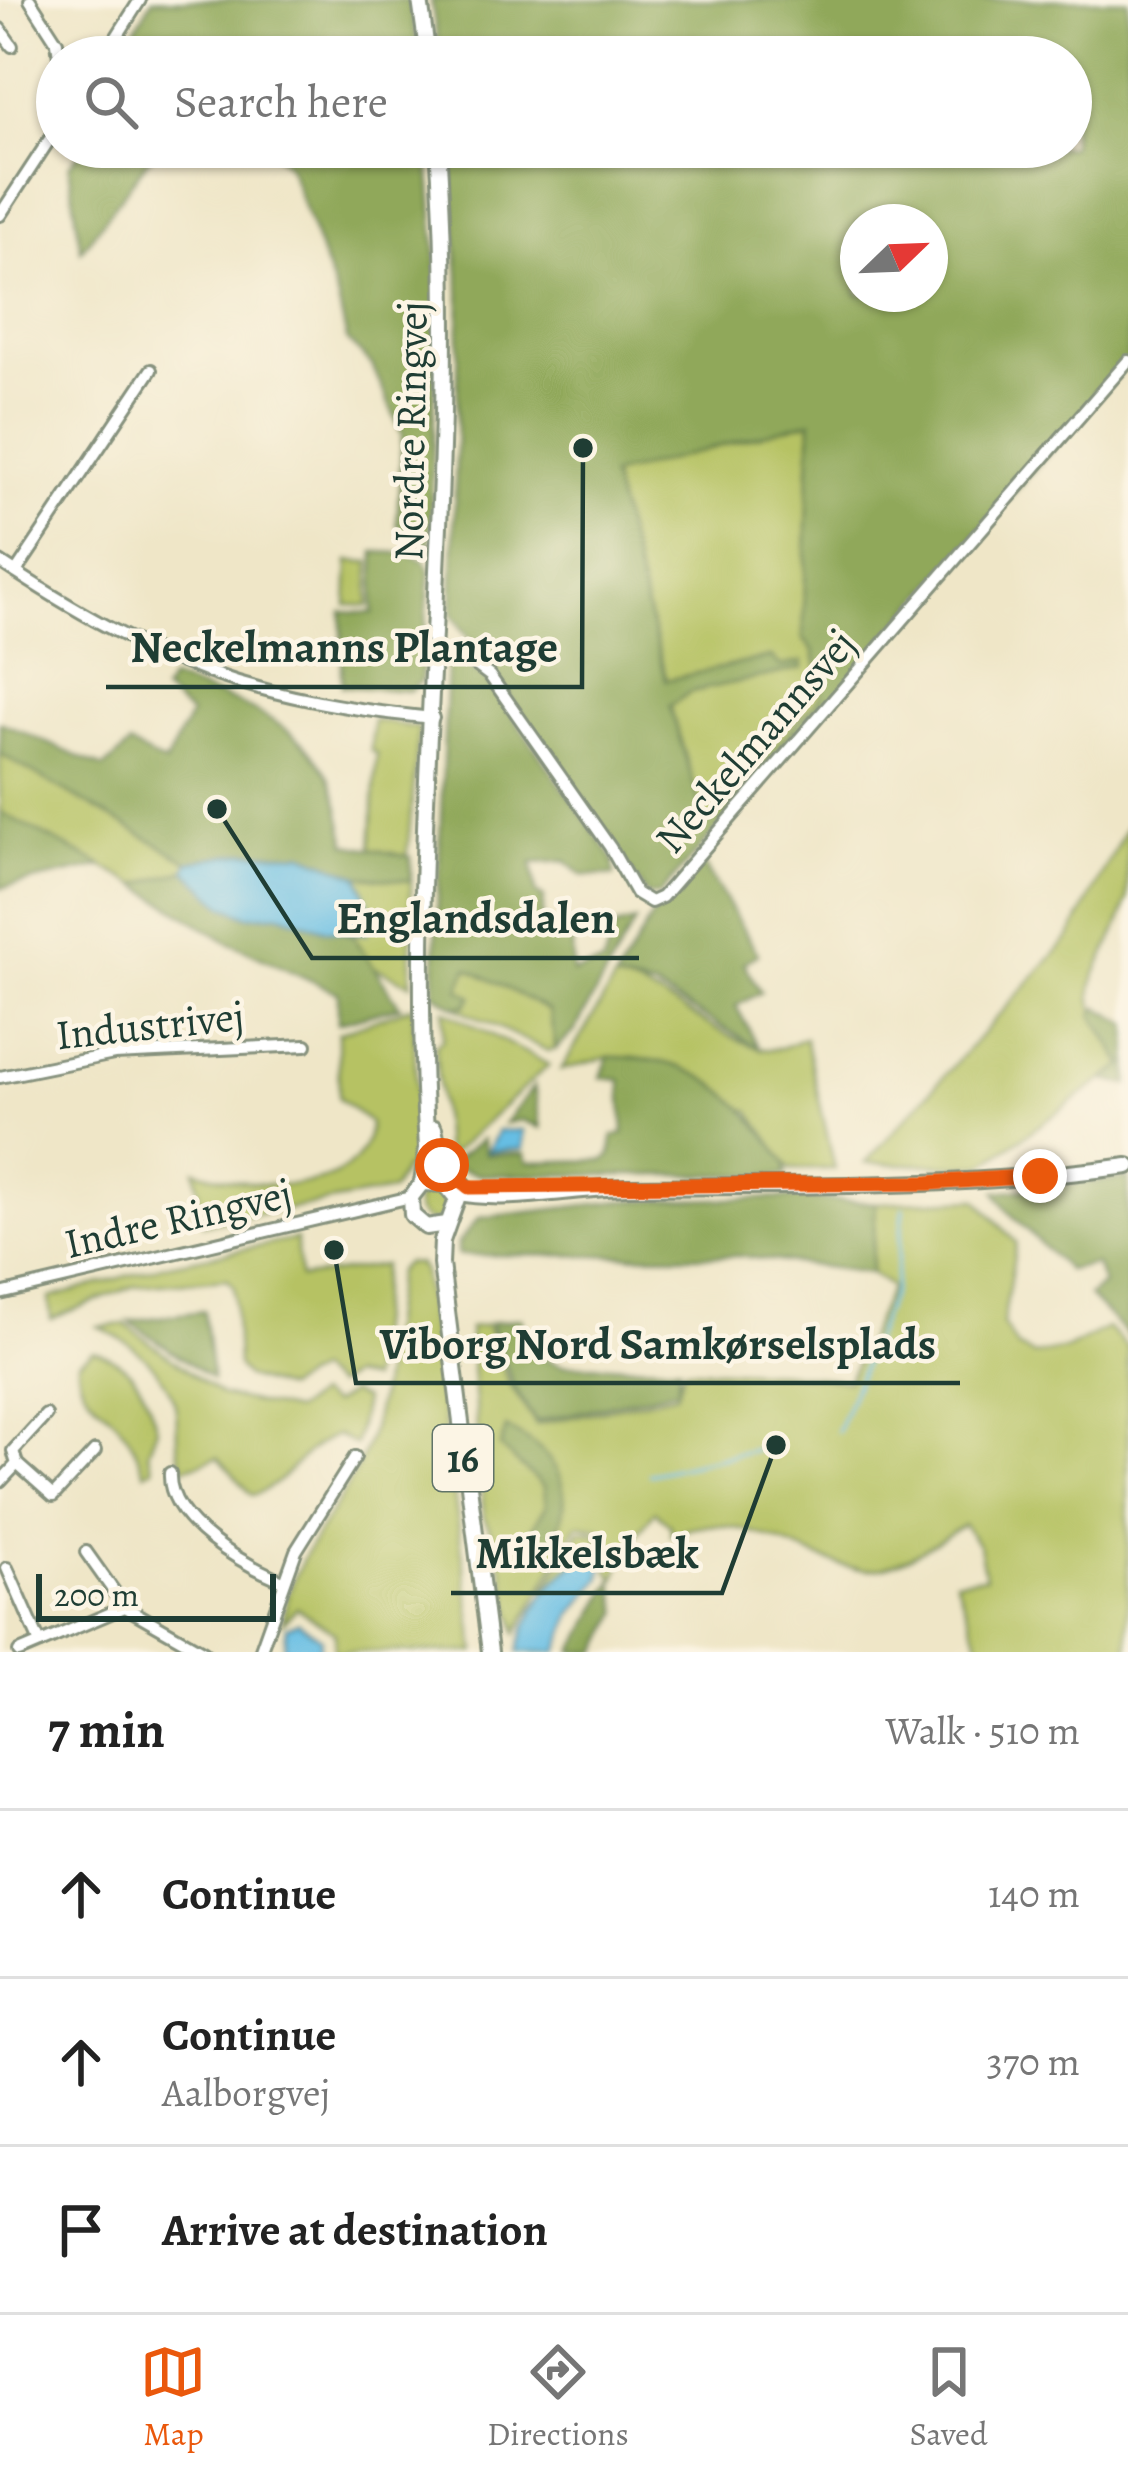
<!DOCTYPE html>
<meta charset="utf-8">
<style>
:root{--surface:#fff;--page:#f6f6f6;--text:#222;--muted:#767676;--line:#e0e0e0;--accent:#ea580c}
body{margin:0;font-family:Alegreya,serif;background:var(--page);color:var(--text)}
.compass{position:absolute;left:840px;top:204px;width:108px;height:108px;border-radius:50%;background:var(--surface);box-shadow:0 3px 9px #0004;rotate:67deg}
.scale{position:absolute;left:36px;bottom:30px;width:240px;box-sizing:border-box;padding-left:12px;border:6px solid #1f3d34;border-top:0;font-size:33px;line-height:42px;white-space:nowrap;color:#1f3d34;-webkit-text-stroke:9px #fcf5e5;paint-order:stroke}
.stop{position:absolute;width:36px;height:36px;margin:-27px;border:9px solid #ea580c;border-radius:50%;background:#fff}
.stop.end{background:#ea580c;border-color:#fff;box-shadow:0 3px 12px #0008}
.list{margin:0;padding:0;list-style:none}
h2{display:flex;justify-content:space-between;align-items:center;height:156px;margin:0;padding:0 48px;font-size:51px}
h2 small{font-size:39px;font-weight:400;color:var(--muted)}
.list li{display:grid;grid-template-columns:78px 1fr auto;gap:36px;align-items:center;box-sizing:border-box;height:168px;padding:0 48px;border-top:3px solid var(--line)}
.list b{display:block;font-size:45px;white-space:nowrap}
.list p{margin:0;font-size:39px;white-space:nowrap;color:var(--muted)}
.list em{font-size:39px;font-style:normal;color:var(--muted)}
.icon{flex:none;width:66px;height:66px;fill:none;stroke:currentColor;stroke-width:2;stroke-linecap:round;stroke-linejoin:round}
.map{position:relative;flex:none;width:1128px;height:1652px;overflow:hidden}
.search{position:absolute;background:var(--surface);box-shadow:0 3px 9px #0004;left:36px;right:36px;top:36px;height:132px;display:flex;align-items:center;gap:30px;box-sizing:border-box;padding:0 42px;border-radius:66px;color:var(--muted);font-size:45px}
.sheet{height:660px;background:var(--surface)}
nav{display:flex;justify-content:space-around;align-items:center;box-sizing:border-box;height:168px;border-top:3px solid var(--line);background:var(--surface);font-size:33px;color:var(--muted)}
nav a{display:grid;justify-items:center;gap:6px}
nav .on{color:var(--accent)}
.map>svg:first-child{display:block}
.green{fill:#b6c264;stroke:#6a804c;stroke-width:3}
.forest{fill:#90a85a;stroke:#587247;stroke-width:3;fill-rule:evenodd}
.water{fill:#66bee4;stroke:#427e8c;stroke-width:3}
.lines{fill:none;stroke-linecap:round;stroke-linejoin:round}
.stream{stroke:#66bee4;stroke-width:3}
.minor-casing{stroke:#87927e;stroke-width:16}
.major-casing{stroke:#87927e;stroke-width:20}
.minor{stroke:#fff;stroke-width:10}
.major{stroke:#fff;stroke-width:14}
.route{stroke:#ea580c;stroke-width:15}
.labels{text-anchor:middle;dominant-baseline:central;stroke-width:9;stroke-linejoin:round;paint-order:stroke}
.shield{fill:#fcf5e5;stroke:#617469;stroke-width:3}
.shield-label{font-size:39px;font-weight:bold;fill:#1f3d34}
.street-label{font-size:42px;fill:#1f3d34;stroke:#fcf5e5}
.leader{fill:none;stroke:#1f3d34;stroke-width:4.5}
.callout-dot{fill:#1f3d34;stroke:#fcf5e5;stroke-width:4.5}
.callout-label{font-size:45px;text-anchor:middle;font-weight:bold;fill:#1f3d34;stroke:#fcf5e5;stroke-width:9;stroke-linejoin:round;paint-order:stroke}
</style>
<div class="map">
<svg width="1128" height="1652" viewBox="0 0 1128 1652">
<rect width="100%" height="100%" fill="#fcf5e5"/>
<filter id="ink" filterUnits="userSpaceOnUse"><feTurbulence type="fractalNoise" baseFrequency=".00833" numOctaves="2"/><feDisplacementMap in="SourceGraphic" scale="24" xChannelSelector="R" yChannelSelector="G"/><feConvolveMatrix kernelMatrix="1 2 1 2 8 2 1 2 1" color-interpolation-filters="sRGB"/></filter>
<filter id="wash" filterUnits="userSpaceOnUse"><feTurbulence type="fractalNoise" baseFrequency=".004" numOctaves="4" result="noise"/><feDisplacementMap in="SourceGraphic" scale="48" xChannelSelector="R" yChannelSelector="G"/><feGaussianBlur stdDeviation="2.7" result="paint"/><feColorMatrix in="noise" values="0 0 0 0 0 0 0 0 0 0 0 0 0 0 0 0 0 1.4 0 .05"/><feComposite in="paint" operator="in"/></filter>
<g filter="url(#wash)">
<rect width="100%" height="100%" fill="#efe6c7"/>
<g class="green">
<polygon points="811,421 803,639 814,651 822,695 706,825 670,706 690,692 802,668 802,662 781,666 771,657 667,681 610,476"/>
<polygon points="349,561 370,562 369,606 347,605"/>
<polygon points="373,720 419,728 407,857 371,849 377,753 371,751"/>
<polygon points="0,754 189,862 186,870 137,885 0,812"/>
<path d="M1128,824c0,24 0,54 -1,76 -25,88 -64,74 -3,165l-142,101 -117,-3 205,-226z"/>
<polygon points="359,876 411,881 411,984 372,966 352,935 367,933 370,908"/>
<polygon points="468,967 549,1011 556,1049 548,1051 453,1006 465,1006 471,996 459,990"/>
<path d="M615,980c56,13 93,52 144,68 16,5 32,-4 46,-10l30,131h-45l-40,-58 -142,-54 -47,13z"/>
<path d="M413,1006l6,154 -15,9 -12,22 -189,33 -8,-54c57,19 168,33 175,-47l-31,-25 -1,-65z"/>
<polygon points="444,1010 549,1065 450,1155 444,1145 435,1046 443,1039"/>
<circle cx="433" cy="1204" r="17"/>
<path d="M977,1199l39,44 -13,81 14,23 16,8 34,-6 40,-21 21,20v304h-145l-28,-72 30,-3 -6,-31 -15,-21c-27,15 -54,37 -84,43 -58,12 -139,-70 -209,-33v-9l-16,-15 -29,38 -10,30 -7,-7 -8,-44 -24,-3 -60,108 -21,-92 -12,-23 -15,-190 18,-3 21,57 28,43 140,-31 8,-25 100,3 64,9 43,-94 -20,-14 5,-70z"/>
<polygon points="296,1239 300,1278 383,1265 370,1380 350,1376 335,1386 316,1371 285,1389 246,1377 237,1365 234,1287 228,1279 134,1286 51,1319 49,1298 169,1264"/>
<path d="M405,1263l13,1 5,7 53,381h-142l1,-19 -38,-25 -14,14c6,-65 56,-109 80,-167 21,-50 25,-129 34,-184z"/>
<path d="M125,1324l96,71 73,16 23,-16 15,9 18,-11 14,7 -9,45 -19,-10c-39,15 -47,50 -84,60l-34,-38 -34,11c-13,-29 -3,-46 -10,-67 -13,-36 -43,-59 -75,-74z"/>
<path d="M93,1351c42,12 52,38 64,77l-9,24 5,16 -8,5c-6,-14 -12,-31 -21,-43 -18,-26 -48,-31 -46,-68z"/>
<polygon points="580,1531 599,1533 596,1551 544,1591"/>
</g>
<g class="forest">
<polygon points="152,0 408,0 421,57 119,57"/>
<path d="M431,0h697v363l-469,532h-12l-195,-281 8,-319 -10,-148h621v-90h-631zM858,222h72v72h-72zM811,421l-8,218 11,12 8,44 -116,129 -36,-118 20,-14 113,-24 -1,-6 -21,4 -10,-9 -105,23 -55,-204z"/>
<polygon points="84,147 158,147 81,251 69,166"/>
<polygon points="268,147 428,147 438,279 430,545 397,525 402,434 372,365 347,340 338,300 289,167"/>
<polygon points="375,552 405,553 425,561 430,571 421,681 410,691 342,686 342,612 373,613"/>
<polygon points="447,664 469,667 488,681 613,859 614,876 582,875 565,861 532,863 536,893 544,898 542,916 572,940 573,973 603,964 615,927 635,922 574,1032 556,1049 549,1011 468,968 459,989 472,996 465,1006 453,1006 434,993"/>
<path d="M170,679c60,21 120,36 156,93 12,19 15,50 21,72l64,13v24l-52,-5 -56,-22 -56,-2 -58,10 -189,-108v-32l104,46 26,-23 35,19 25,-49 -27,-24z"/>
<polygon points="0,812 103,866 0,888"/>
<polygon points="701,860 758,954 744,963 761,992 736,1006 759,1048 655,989 615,980 653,915"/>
<polygon points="186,870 224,906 247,916 281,914 352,935 400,1006 338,1023 338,993 224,940 137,885"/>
<polygon points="1098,1007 1128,1024 1128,1085 1104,1080 1124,1065 1093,1015"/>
<path d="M608,1057c90,-2 129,36 178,106v12h-306l-22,-7 -3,-9 27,-20 4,15h39l3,8 77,-2 6,-5 2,-19 11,-2 -3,-54 -20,-2z"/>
<polygon points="534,1086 541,1128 522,1120 505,1123"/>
<polygon points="1128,1178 1128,1336 1089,1296 1103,1284 1096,1264 1067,1270 1008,1211 996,1192"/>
<polygon points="791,1198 876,1203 871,1273 740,1256 458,1255 458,1243 479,1218 621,1201"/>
<polygon points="204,1311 212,1379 129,1321"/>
<path d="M521,1318c8,26 13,39 41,47l117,1 -1,23 -142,33 -22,-35 -24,-64z"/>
<path d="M506,1428c59,27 77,76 36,127l-17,-15 21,-34 -2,-19 -44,-40z"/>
<polygon points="613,1581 619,1612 598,1652 573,1652"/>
</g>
<g class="water">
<polygon points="247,852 304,854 359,876 370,908 367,933 327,930 281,914 248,916 224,906 186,870 189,862"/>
<polygon points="523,1130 523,1149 488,1151 498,1131"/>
<path d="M604,1549l-3,29 -29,37 -14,37h-40c11,-46 40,-86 86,-103z"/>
<polygon points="298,1622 321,1638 319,1652 284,1650 287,1627"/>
</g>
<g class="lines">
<g class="stream">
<polyline points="837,1432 894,1289 904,1208"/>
<polyline points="649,1474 776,1445"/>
</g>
</g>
</g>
<g filter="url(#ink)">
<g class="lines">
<g class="minor-casing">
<g id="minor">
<polyline points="30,0 57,42 59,57"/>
<polyline points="0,29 12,46"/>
<polyline points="104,57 140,0"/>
<polyline points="57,65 57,94"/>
<polyline points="0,215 57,128"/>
<path d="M0,562c153,101 251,138 433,156"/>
<polyline points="16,572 151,370"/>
<polyline points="436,657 469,660 490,676 610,847 636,893 651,902 662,897 1128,361"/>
<polyline points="0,1077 114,1054 306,1045"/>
<polyline points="0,1294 411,1197"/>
<polyline points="17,1464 53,1496 95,1451"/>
<path d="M170,1473c-3,49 75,92 113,108"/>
<polyline points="0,1482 17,1464 13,1451 46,1415"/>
<polyline points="86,1552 125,1607"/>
<polyline points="7,1568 40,1643"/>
<polyline points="19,1652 125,1607 204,1652"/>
<polyline points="260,1652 296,1551 355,1457"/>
</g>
</g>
<g class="major-casing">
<g id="major">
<polyline points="420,0 428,57"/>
<polyline points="434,1128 442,1165 464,1185"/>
<path d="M422,1183l5,-35c-22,-333 35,-667 11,-1001"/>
<path d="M454,1192c55,12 117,-4 173,-5 167,-2 335,2 501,-21"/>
<polyline points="447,1224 426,1227 412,1215 411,1197 422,1183 445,1184 457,1199 442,1241 441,1264 490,1652"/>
</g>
</g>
<use href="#minor" class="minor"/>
<use href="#major" class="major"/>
</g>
</g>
<g class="lines" filter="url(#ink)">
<polyline class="route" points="442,1165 469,1187 928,1183 1040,1176"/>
</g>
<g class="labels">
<rect class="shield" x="433" y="1425" width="60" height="66" rx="9"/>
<g class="shield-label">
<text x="463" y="1458">16</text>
</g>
<g class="street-label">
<text transform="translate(410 431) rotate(-89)">Nordre Ringvej</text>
<text transform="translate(755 741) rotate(-49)">Neckelmannsvej</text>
<text transform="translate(150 1025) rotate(-6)">Industrivej</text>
<text transform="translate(178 1218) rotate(-13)">Indre Ringvej</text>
</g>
</g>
<path class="leader" d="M583 448L582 687H106M217 809L312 958H639M334 1250L356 1383H960M776 1445L722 1593H451"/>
<g class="callout-dot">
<circle cx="583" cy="448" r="12"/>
<circle cx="217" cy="809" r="12"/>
<circle cx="334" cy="1250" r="12"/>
<circle cx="776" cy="1445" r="12"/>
</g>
<g class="callout-label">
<text x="344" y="662">Neckelmanns Plantage</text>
<text x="476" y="933">Englandsdalen</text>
<text x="658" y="1359">Viborg Nord Samkørselsplads</text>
<text x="587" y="1568">Mikkelsbæk</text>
</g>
</svg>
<svg class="compass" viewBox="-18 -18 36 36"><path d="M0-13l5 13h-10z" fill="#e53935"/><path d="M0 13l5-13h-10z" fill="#767676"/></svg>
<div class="scale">200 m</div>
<div class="stop" style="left:442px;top:1165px"></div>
<div class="stop end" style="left:1040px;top:1176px"></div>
<div class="search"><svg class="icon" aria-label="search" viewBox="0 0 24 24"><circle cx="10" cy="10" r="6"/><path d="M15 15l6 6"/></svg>Search here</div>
</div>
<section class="sheet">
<h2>7 min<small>Walk · 510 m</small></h2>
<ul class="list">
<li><svg class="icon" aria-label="ahead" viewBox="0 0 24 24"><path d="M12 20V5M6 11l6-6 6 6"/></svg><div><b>Continue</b></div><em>140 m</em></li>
<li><svg class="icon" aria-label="ahead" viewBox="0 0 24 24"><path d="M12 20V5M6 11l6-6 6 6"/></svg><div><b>Continue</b><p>Aalborgvej</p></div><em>370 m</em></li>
<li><svg class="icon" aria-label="arrive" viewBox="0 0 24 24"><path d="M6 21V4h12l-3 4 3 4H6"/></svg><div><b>Arrive at destination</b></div></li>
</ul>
</section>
<nav>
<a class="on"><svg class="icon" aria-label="map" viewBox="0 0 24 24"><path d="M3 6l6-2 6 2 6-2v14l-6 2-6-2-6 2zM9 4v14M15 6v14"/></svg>Map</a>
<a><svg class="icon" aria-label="directions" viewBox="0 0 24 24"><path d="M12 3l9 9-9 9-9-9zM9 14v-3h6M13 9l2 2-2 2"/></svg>Directions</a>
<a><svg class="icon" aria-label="saved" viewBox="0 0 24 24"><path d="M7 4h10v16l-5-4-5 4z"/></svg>Saved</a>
</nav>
